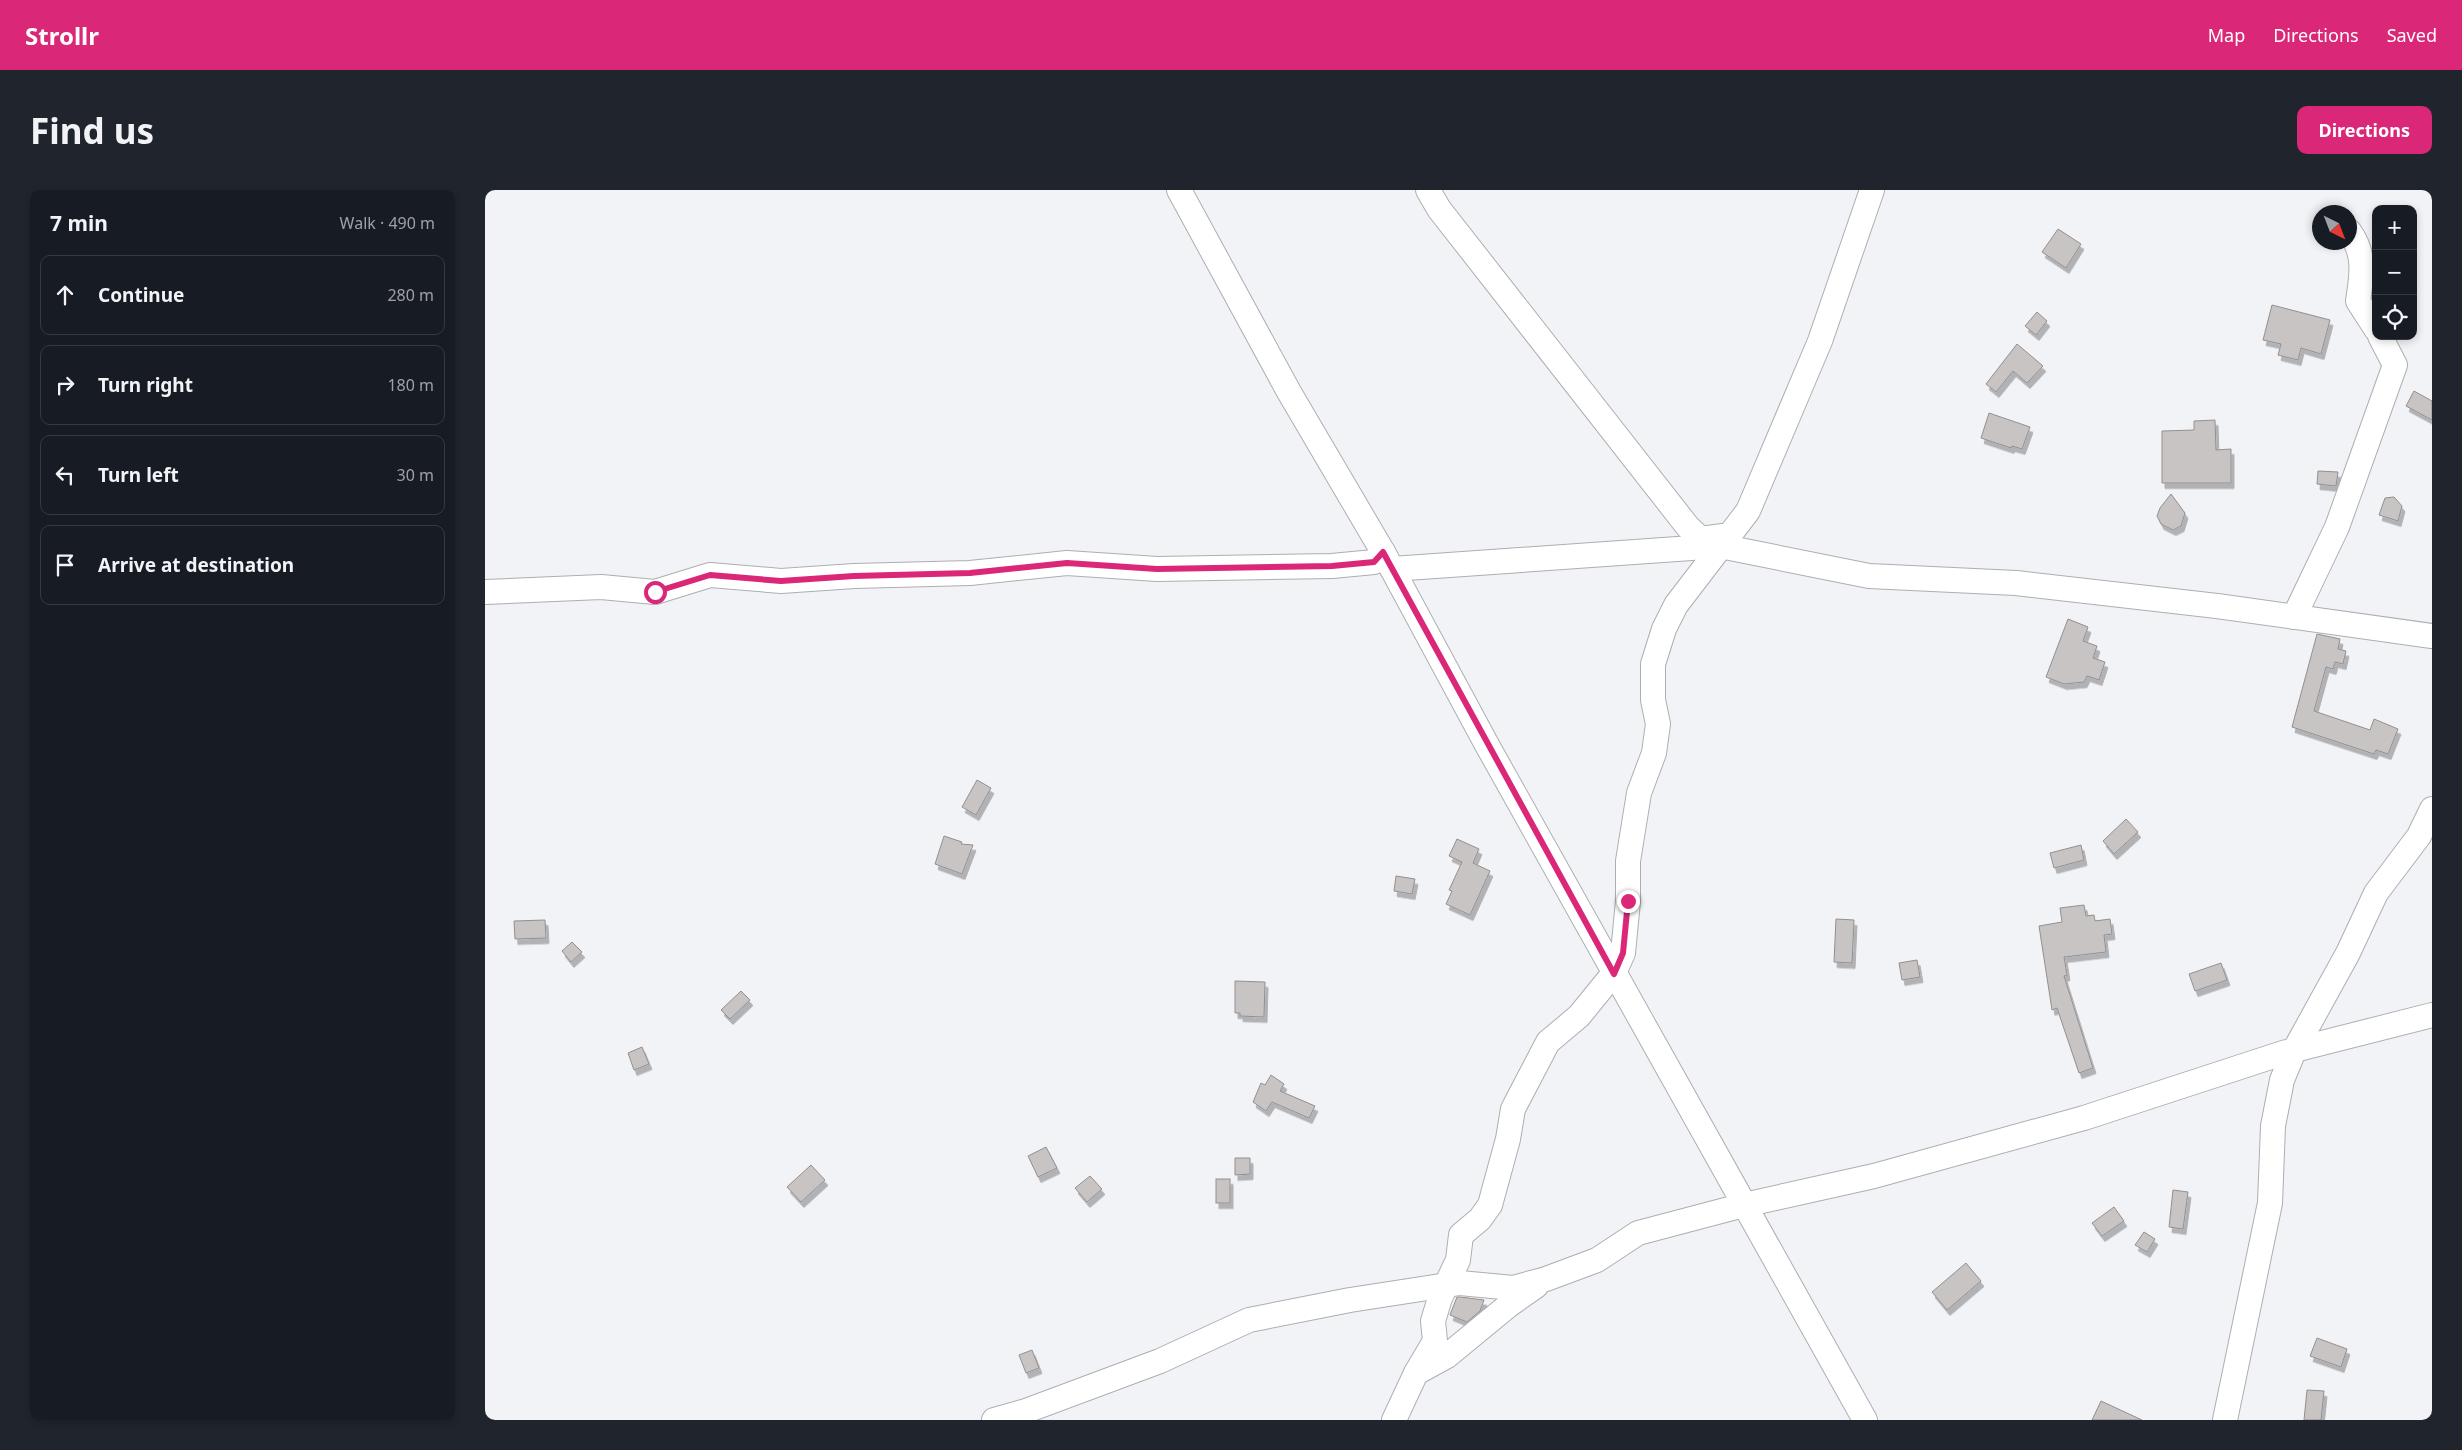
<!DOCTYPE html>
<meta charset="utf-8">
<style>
:root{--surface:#171b24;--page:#20242c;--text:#f1f3f6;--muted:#9ea1a6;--line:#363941;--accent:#db2777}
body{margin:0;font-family:"Noto Sans",sans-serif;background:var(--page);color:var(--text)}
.controls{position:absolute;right:15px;top:15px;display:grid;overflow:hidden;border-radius:10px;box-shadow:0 2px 8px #0003}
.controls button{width:45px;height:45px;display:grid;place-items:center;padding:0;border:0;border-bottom:1px solid var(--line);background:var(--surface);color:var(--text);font:25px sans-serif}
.compass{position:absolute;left:1827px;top:15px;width:45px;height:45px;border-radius:50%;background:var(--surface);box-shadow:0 2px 8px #0003;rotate:138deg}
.stop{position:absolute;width:15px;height:15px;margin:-11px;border:4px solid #db2777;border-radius:50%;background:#fff}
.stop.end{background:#db2777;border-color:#fff;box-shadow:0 1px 5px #0008}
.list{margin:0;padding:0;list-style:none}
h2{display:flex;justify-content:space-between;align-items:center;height:65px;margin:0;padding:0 20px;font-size:21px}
h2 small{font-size:16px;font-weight:400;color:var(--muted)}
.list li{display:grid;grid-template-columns:32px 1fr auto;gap:15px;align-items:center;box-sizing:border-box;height:80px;margin:0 10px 10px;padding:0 10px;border:1px solid var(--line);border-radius:10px}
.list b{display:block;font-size:19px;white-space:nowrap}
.list em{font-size:16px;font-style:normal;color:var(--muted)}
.icon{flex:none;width:28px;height:28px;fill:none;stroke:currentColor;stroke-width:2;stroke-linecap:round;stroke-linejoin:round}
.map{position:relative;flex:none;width:1947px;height:1230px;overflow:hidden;border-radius:10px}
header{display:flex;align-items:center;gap:30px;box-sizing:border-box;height:70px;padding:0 25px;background:var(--accent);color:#fff}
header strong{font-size:24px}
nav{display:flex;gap:28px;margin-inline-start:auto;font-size:18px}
.intro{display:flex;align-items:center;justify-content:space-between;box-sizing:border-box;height:120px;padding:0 30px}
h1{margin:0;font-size:35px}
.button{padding:12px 22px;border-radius:10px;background:var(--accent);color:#fff;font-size:18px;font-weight:700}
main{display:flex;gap:30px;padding:0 30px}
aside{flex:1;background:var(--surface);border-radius:10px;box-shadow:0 2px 8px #0003}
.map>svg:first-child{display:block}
.building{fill:#c9c4c4;stroke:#938f8e;filter:url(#shadow)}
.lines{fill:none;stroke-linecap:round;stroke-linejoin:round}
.minor-casing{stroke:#adaeb1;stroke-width:26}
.minor{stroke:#fff;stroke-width:24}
.route{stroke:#db2777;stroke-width:6}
</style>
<header>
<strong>Strollr</strong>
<nav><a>Map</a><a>Directions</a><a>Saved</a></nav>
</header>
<div class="intro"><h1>Find us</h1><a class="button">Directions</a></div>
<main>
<aside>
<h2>7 min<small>Walk · 490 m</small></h2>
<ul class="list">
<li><svg class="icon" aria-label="ahead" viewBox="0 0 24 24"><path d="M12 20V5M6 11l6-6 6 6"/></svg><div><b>Continue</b></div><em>280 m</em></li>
<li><svg class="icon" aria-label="right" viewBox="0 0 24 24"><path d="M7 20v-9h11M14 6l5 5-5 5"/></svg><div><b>Turn right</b></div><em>180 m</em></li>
<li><svg class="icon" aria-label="left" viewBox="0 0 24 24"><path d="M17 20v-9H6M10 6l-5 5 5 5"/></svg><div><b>Turn left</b></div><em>30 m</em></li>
<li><svg class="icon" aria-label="arrive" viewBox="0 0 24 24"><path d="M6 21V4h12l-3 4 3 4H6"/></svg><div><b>Arrive at destination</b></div></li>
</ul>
</aside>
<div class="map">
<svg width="1947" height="1230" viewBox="0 0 1947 1230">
<defs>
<filter id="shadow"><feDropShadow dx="3" dy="5.5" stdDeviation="0" flood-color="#0004"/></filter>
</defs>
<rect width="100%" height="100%" fill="#f2f3f7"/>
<g class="building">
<polygon points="1573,39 1596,54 1581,78 1557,62"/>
<polygon points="1787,115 1845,130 1836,164 1816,158 1813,170 1793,165 1796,154 1778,150"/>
<polygon points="1552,122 1562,131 1551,145 1540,136"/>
<polygon points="1532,154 1558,176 1542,193 1528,181 1511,202 1501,194"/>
<polygon points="1929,201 1947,211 1947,230 1921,216"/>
<polygon points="1504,223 1545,237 1537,259 1527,256 1526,258 1496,248"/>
<polygon points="1730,230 1731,260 1746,259 1746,293 1677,293 1677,241 1709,240 1709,231"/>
<polygon points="1833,281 1853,282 1851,296 1832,294"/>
<polygon points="1686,304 1700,323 1696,336 1688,340 1676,334 1672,326 1675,318"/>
<polygon points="1909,307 1917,316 1913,331 1894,325 1900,308"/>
<polygon points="1583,429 1603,437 1598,451 1612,456 1608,468 1620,472 1614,490 1602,486 1599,492 1579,494 1561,487"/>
<polygon points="1832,444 1855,449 1853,459 1861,461 1858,474 1850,472 1848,479 1841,477 1829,521 1885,540 1889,529 1913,539 1903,564 1891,560 1889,564 1807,537"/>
<polygon points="492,590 506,598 491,625 477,617"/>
<polygon points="1641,629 1653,642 1629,664 1618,651"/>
<polygon points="459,646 477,652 476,654 488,655 477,684 450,674"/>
<polygon points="972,649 994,659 988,673 1005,681 985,725 961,714 967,701 964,700 977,672 964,666"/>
<polygon points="1596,655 1599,670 1569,678 1565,663"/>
<polygon points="911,686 930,689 927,704 909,701"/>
<polygon points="1599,715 1601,726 1609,725 1610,731 1625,729 1627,744 1619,745 1621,762 1579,767 1582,785 1579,786 1608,878 1594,883 1572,818 1567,820 1554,736 1577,732 1575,718"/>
<polygon points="1351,729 1369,730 1367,773 1349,772"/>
<polygon points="60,730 61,748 30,749 29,731"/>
<polygon points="87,752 97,762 86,772 77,761"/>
<polygon points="1432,770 1435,787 1417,790 1414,773"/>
<polygon points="1736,773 1742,790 1710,801 1704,784"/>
<polygon points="750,791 780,792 779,827 755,826 755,823 750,823"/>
<polygon points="256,801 265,810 245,829 236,820"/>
<polygon points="157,857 164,874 149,880 143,863"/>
<polygon points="786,885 799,894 795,901 830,916 824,928 787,912 781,921 768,912 776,893 780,895"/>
<polygon points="561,957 572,978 553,987 543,966"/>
<polygon points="750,968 765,968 765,984 750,985"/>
<polygon points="326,975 340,990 316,1012 302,997"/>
<polygon points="605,986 617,999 602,1012 590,998"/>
<rect x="731" y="989" width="14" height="24"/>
<polygon points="1688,1000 1703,1002 1698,1039 1684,1037"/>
<polygon points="1629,1017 1639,1031 1617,1046 1607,1033"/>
<polygon points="1659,1042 1670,1049 1662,1062 1650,1055"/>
<polygon points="1481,1073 1496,1091 1462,1120 1447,1102"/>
<polygon points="972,1107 975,1107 999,1110 995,1121 982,1132 965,1125"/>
<polygon points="1832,1148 1862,1159 1856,1177 1825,1166"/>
<polygon points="547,1160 554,1178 541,1183 534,1165"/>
<polygon points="1822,1200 1839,1201 1836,1230 1819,1230"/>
<polygon points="1616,1211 1657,1230 1607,1230"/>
</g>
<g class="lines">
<g class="minor-casing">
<g id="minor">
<polyline points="694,0 804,202 898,362 1002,555 1380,1230"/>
<polyline points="943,0 954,19 1203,337 1216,349 1238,346"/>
<path d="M1864,41c17,23 13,44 9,70l18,28"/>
<polyline points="907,379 1235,356 1384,386 1531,393 1732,416 1947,446"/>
<polyline points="0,402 116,397 170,402 225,385 296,391 369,386 485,383 582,373 672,379 847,376 889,372 898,362"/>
<polyline points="1809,427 1852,337 1910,175 1895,146"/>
<polyline points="931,1183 950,1151 948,1131 955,1108 973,1070 976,1045 995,1029 1005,1015 1023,949 1028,919 1063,852 1094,826 1129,783 1138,763 1143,711 1143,671 1154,603 1169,563 1173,534 1168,510 1168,474 1179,439 1191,415 1263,321 1335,151 1387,0"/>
<polyline points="509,1230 541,1221 675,1171 764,1130 865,1110 975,1093 1028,1098 1061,1089 1112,1070 1153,1043 1259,1015 1389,986 1599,928 1798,863 1947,825"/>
<polyline points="909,1230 931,1183 962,1166 1024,1115 1051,1096"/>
<polyline points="1740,1230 1785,1013 1788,936 1797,890 1809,861 1863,763 1891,703 1934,646 1947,619"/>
</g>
</g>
<use href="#minor" class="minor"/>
</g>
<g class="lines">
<polyline class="route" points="170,402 225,385 296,391 369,386 485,383 582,373 672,379 847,376 889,372 898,362 1129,784 1138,763 1143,711"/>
</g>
</svg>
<div class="controls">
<button>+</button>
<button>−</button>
<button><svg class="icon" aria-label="locate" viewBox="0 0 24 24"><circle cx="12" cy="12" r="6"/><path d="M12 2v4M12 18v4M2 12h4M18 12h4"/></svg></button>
</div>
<svg class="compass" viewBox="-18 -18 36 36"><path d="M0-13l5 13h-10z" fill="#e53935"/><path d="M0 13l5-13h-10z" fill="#9ea1a6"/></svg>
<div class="stop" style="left:170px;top:402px"></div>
<div class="stop end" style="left:1143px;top:711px"></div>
</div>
</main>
